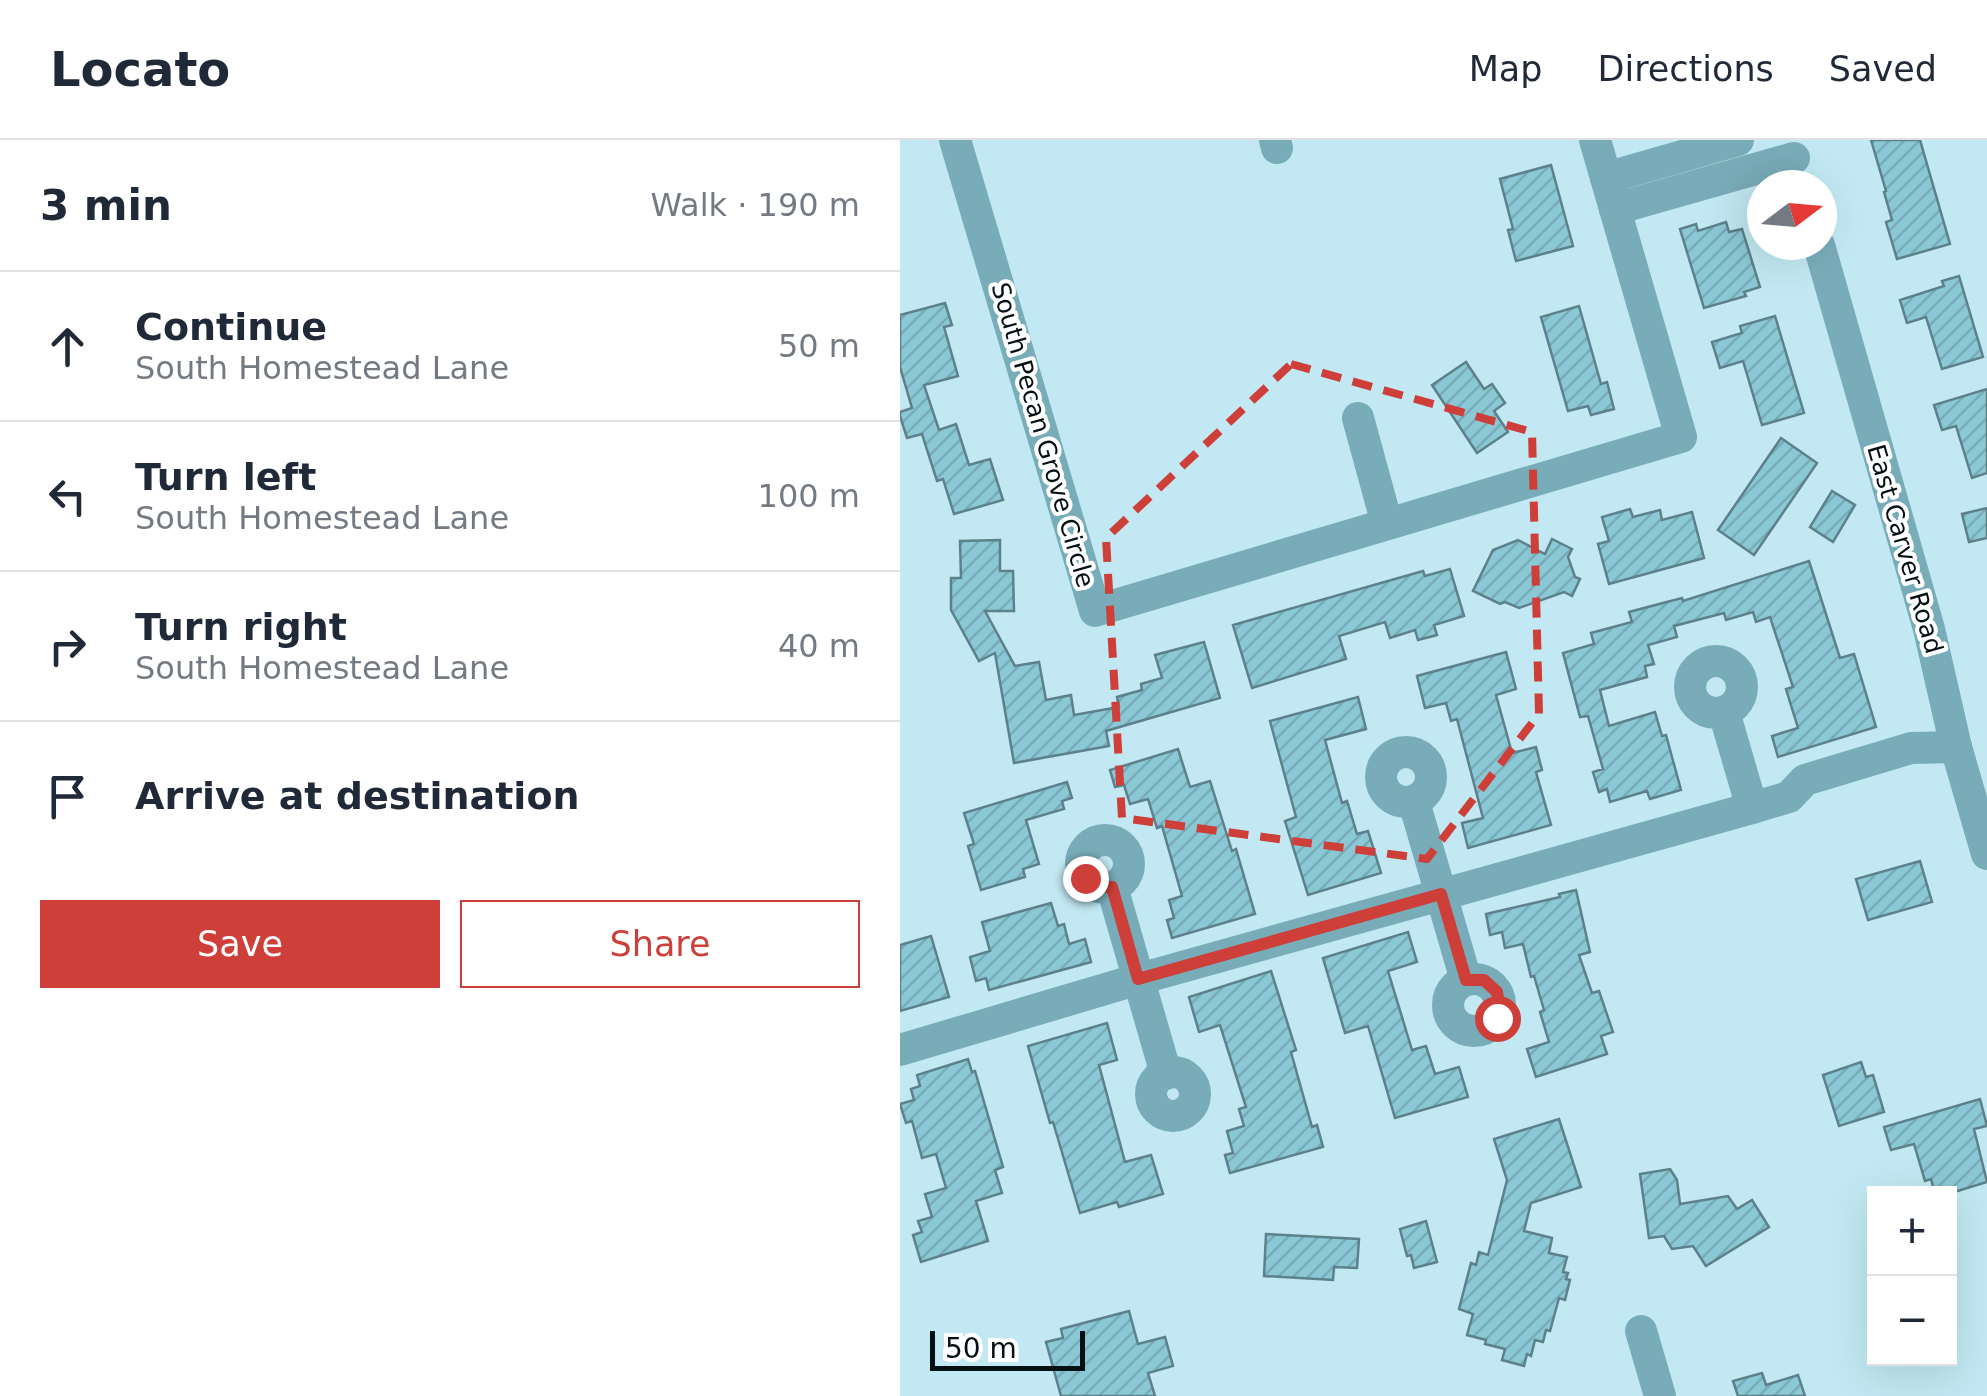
<!DOCTYPE html>
<meta charset="utf-8">
<style>
:root{--surface:#fff;--page:#f2f2f3;--text:#1f2937;--muted:#747a83;--line:#e0e1e3;--accent:#cd3f38}
body{margin:0;font-family:"DejaVu Sans",sans-serif;background:var(--page);color:var(--text)}
.controls{position:absolute;right:30px;bottom:30px;display:grid;overflow:hidden;border-radius:0px;box-shadow:0 10px 40px #0002}
.controls button{width:90px;height:90px;display:grid;place-items:center;padding:0;border:0;border-bottom:2px solid var(--line);background:var(--surface);color:var(--text);font:50px sans-serif}
.compass{position:absolute;left:847px;top:30px;width:90px;height:90px;border-radius:50%;background:var(--surface);box-shadow:0 10px 40px #0002;rotate:74deg}
.scale{position:absolute;left:30px;bottom:25px;width:155px;box-sizing:border-box;padding-left:10px;border:5px solid #031014;border-top:0;font-size:28px;line-height:35px;white-space:nowrap;color:#031014;-webkit-text-stroke:8px #fff;paint-order:stroke}
.stop{position:absolute;width:30px;height:30px;margin:-22px;border:8px solid #cd3f38;border-radius:50%;background:#fff}
.stop.end{background:#cd3f38;border-color:#fff;box-shadow:0 2px 10px #0008}
.list{margin:0;padding:0;list-style:none}
h2{display:flex;justify-content:space-between;align-items:center;height:130px;margin:0;padding:0 40px;font-size:42px}
h2 small{font-size:32px;font-weight:400;color:var(--muted)}
.list li{display:grid;grid-template-columns:65px 1fr auto;gap:30px;align-items:center;box-sizing:border-box;height:150px;padding:0 40px;border-top:2px solid var(--line)}
.list b{display:block;font-size:38px;white-space:nowrap}
.list p{margin:0;font-size:32px;white-space:nowrap;color:var(--muted)}
.list em{font-size:32px;font-style:normal;color:var(--muted)}
.actions{display:flex;gap:20px;padding:30px 40px}
.actions a{flex:1;padding:22px 0;border:2px solid var(--accent);border-radius:0px;text-align:center;font-size:35px;color:var(--accent)}
.actions .main{background:var(--accent);color:#fff}
.icon{flex:none;width:55px;height:55px;fill:none;stroke:currentColor;stroke-width:2;stroke-linecap:round;stroke-linejoin:round}
.map{position:relative;flex:none;width:1087px;height:1256px;overflow:hidden}
header{display:flex;align-items:center;gap:60px;box-sizing:border-box;height:140px;padding:0 50px;background:var(--surface);border-bottom:2px solid var(--line)}
header strong{font-size:48px}
nav{display:flex;gap:55px;margin-inline-start:auto;font-size:35px}
main{display:flex}
aside{flex:1;background:var(--surface)}
.map>svg:first-child{display:block}
.building{fill:url(#building-hatch);stroke:#5d818a;stroke-width:2.5}
.lines{fill:none;stroke-linecap:round;stroke-linejoin:round}
.minor{stroke:#79acb9;stroke-width:32}
.route{stroke:#cd3f38;stroke-width:12}
.marked{fill:none;stroke:#cd3f38;stroke-width:8;stroke-dasharray:20 12;stroke-linejoin:round}
.labels{text-anchor:middle;dominant-baseline:central;stroke-width:8;stroke-linejoin:round;paint-order:stroke}
.street-label{font-size:25px;fill:#031014;stroke:#fff}
</style>
<header>
<strong>Locato</strong>
<nav><a>Map</a><a>Directions</a><a>Saved</a></nav>
</header>
<main>
<aside>
<h2>3 min<small>Walk · 190 m</small></h2>
<ul class="list">
<li><svg class="icon" aria-label="ahead" viewBox="0 0 24 24"><path d="M12 20V5M6 11l6-6 6 6"/></svg><div><b>Continue</b><p>South Homestead Lane</p></div><em>50 m</em></li>
<li><svg class="icon" aria-label="left" viewBox="0 0 24 24"><path d="M17 20v-9H6M10 6l-5 5 5 5"/></svg><div><b>Turn left</b><p>South Homestead Lane</p></div><em>100 m</em></li>
<li><svg class="icon" aria-label="right" viewBox="0 0 24 24"><path d="M7 20v-9h11M14 6l5 5-5 5"/></svg><div><b>Turn right</b><p>South Homestead Lane</p></div><em>40 m</em></li>
<li><svg class="icon" aria-label="arrive" viewBox="0 0 24 24"><path d="M6 21V4h12l-3 4 3 4H6"/></svg><div><b>Arrive at destination</b></div></li>
</ul>
<div class="actions"><a class="main">Save</a><a>Share</a></div>
</aside>
<div class="map">
<svg width="1087" height="1256" viewBox="0 0 1087 1256">
<defs>
<pattern id="building-hatch" width="6" height="6" patternUnits="userSpaceOnUse" patternTransform="scale(2.5)"><rect width="6" height="6" fill="#8bc8d6"/><path d="M-1 1l2-2M0 6l6-6M5 7l2-2" fill="none" stroke="#76abb7"/></pattern>
</defs>
<rect width="100%" height="100%" fill="#c2e9f3"/>
<g class="building">
<polygon points="971,0 1020,0 1050,104 997,119 986,82 992,80 984,52 986,51"/>
<polygon points="651,25 673,106 616,121 608,90 613,89 600,39"/>
<polygon points="826,82 829,92 842,89 860,147 844,152 846,156 804,168 780,89 796,84 798,91"/>
<polygon points="1059,136 1083,217 1042,229 1026,177 1007,183 1000,160 1044,146 1042,141"/>
<polygon points="45,163 52,185 44,187 58,236 24,245 39,290 56,284 69,325 90,319 103,360 54,374 43,339 37,341 22,294 7,298 0,276 0,272 12,268 0,227 0,175"/>
<polygon points="679,166 701,244 707,242 714,269 691,275 688,266 668,271 641,177"/>
<polygon points="875,176 904,273 862,285 843,221 820,228 812,202 842,193 840,186"/>
<polygon points="566,222 584,249 592,244 605,263 594,271 608,292 577,313 532,245"/>
<polygon points="1087,249 1087,333 1072,338 1056,286 1042,290 1034,265"/>
<polygon points="881,298 917,323 854,415 818,390"/>
<polygon points="932,351 955,365 933,402 910,387"/>
<polygon points="1087,368 1087,398 1069,402 1062,374"/>
<polygon points="730,369 733,377 760,370 762,380 792,372 804,418 709,444 698,404 709,401 702,377"/>
<polygon points="652,399 672,409 668,417 675,437 680,439 672,456 664,452 619,468 605,462 600,464 573,451 593,410 618,400 645,414"/>
<polygon points="100,400 100,431 113,431 114,471 85,471 115,526 139,522 146,560 171,555 174,575 219,567 217,557 242,550 241,544 262,538 255,515 304,502 320,558 206,591 209,606 114,623 95,513 79,521 51,470 51,438 61,438 60,401"/>
<polygon points="909,421 940,518 954,514 976,587 878,617 872,596 898,588 886,549 893,547 870,477 856,482 853,472 826,480 824,473 774,486 777,497 748,505 754,524 745,526 747,537 700,550 709,586 755,572 762,596 766,595 781,650 750,659 747,651 710,662 707,649 699,652 693,632 703,629 688,576 680,577 663,513 694,504 691,493 732,482 729,472 782,458 783,461"/>
<polygon points="550,429 564,476 534,485 537,495 518,500 515,490 490,498 485,482 439,496 446,519 352,548 333,485 523,431 525,436"/>
<polygon points="606,512 616,549 596,555 612,613 636,607 642,630 636,632 651,685 568,708 562,683 583,678 557,579 551,581 546,563 525,568 517,536"/>
<polygon points="458,557 466,589 425,600 442,663 447,661 457,694 468,691 481,733 408,755 385,681 396,677 370,581"/>
<polygon points="278,609 290,647 310,641 332,711 336,709 355,774 272,798 267,780 274,778 269,760 282,756 262,686 257,688 248,659 230,664 224,645 215,647 210,630"/>
<polygon points="167,642 172,658 162,661 164,669 126,680 139,724 123,729 125,737 81,750 68,706 74,704 64,673"/>
<polygon points="1020,721 1032,762 968,780 956,739"/>
<polygon points="676,750 690,812 679,815 692,853 699,851 713,892 701,896 707,914 636,937 627,909 649,902 640,872 644,870 634,836 631,837 623,804 605,808 602,792 590,795 586,774 660,757 659,754"/>
<polygon points="151,763 158,786 164,784 169,804 185,799 191,822 89,850 86,838 76,841 70,817 90,811 82,782"/>
<polygon points="508,792 517,822 488,831 512,910 526,906 535,934 559,927 568,957 495,978 468,886 445,893 423,818"/>
<polygon points="31,796 49,857 0,871 0,805"/>
<polygon points="371,831 396,910 391,912 412,987 417,985 423,1007 330,1033 325,1015 333,1013 327,991 344,986 339,969 346,967 320,885 299,892 289,857"/>
<polygon points="207,883 217,920 199,925 225,1022 251,1015 263,1054 219,1067 217,1062 180,1073 153,982 150,983 128,906"/>
<polygon points="68,919 72,932 75,931 103,1027 95,1030 102,1053 76,1061 88,1101 21,1122 13,1095 22,1092 18,1081 32,1077 25,1054 46,1048 36,1014 22,1018 12,981 6,983 0,964 14,960 11,949 20,946 17,935"/>
<polygon points="961,922 966,937 973,935 984,972 939,986 923,935"/>
<polygon points="1080,959 1087,986 1074,989 1087,1042 1048,1054 1035,1054 1031,1039 1025,1041 1014,1004 991,1010 984,987"/>
<polygon points="659,979 681,1047 631,1063 624,1091 652,1098 649,1113 667,1117 663,1132 668,1133 666,1139 670,1140 665,1160 659,1158 650,1191 646,1190 643,1202 635,1200 631,1216 627,1214 624,1226 602,1220 605,1209 585,1204 586,1200 567,1195 573,1174 559,1169 571,1123 576,1125 579,1112 588,1115 607,1040 594,999"/>
<polygon points="770,1029 777,1040 780,1064 828,1056 837,1069 852,1060 869,1087 806,1126 793,1106 772,1109 764,1096 749,1098 740,1034"/>
<polygon points="526,1081 537,1122 514,1128 511,1115 507,1116 500,1089"/>
<polygon points="366,1094 459,1099 457,1128 434,1127 433,1140 364,1136"/>
<polygon points="229,1171 238,1204 265,1197 273,1226 248,1233 255,1256 161,1256 146,1202 163,1198 161,1189"/>
<polygon points="862,1233 866,1245 898,1235 905,1256 838,1256 833,1241"/>
</g>
<g class="lines">
<g class="minor">
<polyline points="55,0 195,471 781,297 695,0"/>
<polyline points="375,0 377,8"/>
<polyline points="706,38 838,0"/>
<polyline points="715,69 894,18"/>
<polyline points="919,105 1029,489 1056,607 1087,714"/>
<polyline points="458,278 487,384"/>
<circle cx="816" cy="547" r="26"/>
<polyline points="824,572 852,668"/>
<circle cx="506" cy="637" r="25"/>
<polyline points="514,662 566,840"/>
<circle cx="205" cy="724" r="24"/>
<polyline points="212,747 266,934"/>
<circle cx="574" cy="865" r="26"/>
<polyline points="0,910 239,839 852,668 889,657 905,640 1011,608 1056,607"/>
<circle cx="273" cy="954" r="22"/>
<polyline points="741,1191 760,1256"/>
</g>
</g>
<g class="lines">
<polyline class="route" points="185,738 197,747 212,747 238,839 541,754 566,840 584,840 597,852 600,870 597,878"/>
</g>
<path class="marked" d="M391,224l241,68 7,282 -112,145 -305,-41 -16,-280z"/>
<g class="labels">
<g class="street-label">
<text transform="translate(143 295) rotate(74)">South Pecan Grove Circle</text>
<text transform="translate(1005 409) rotate(74)">East Carver Road</text>
</g>
</g>
</svg>
<div class="controls">
<button>+</button>
<button>−</button>
</div>
<svg class="compass" viewBox="-18 -18 36 36"><path d="M0-13l5 13h-10z" fill="#e53935"/><path d="M0 13l5-13h-10z" fill="#747a83"/></svg>
<div class="scale">50 m</div>
<div class="stop" style="left:597px;top:878px"></div>
<div class="stop end" style="left:185px;top:738px"></div>
</div>
</main>
